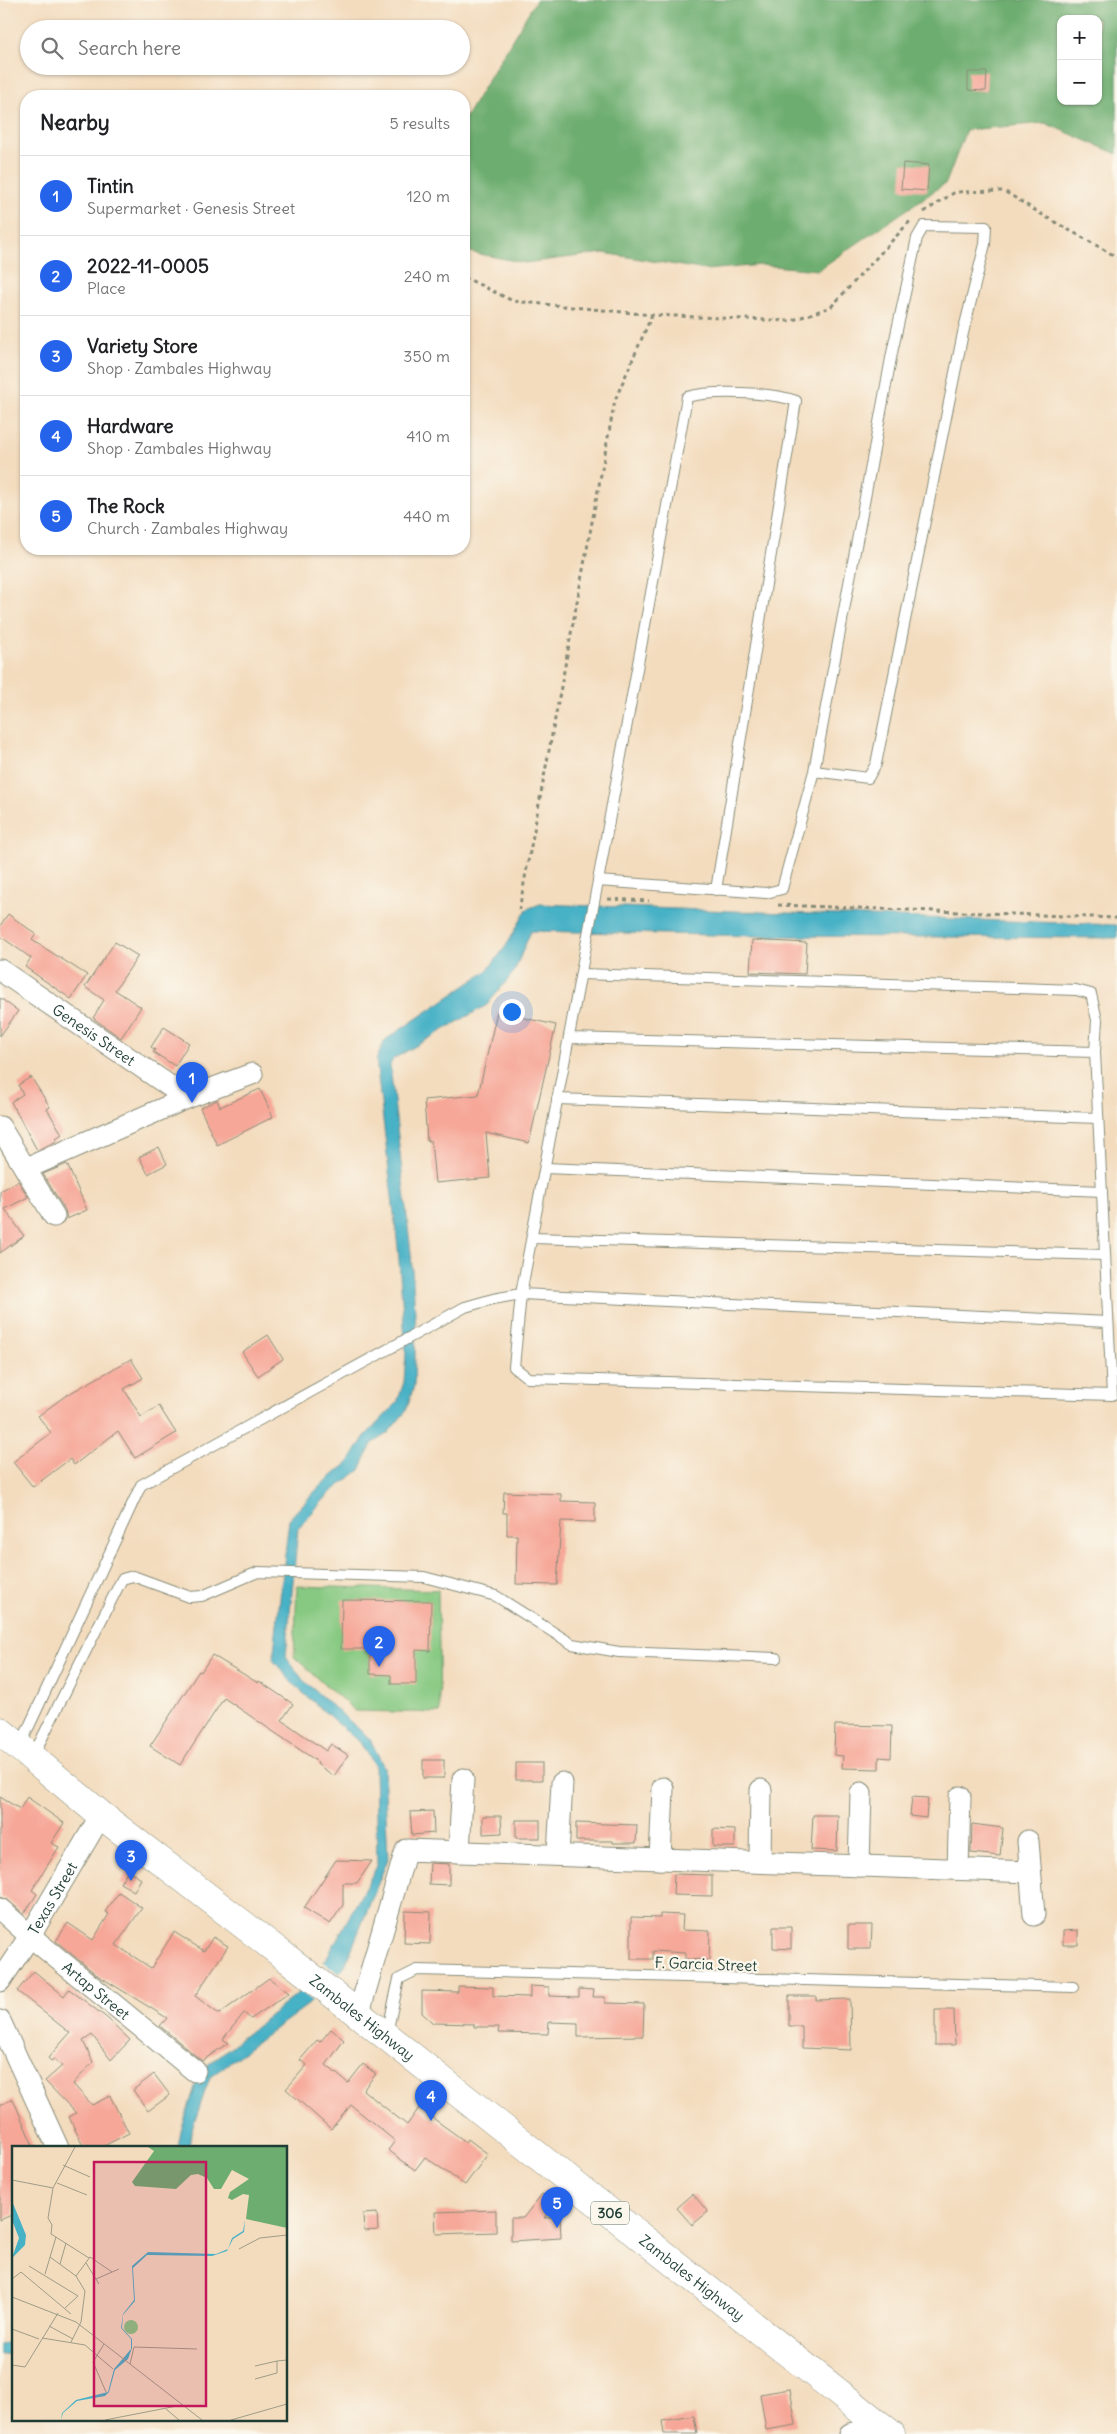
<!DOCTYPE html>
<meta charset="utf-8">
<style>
:root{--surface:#fff;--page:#f6f6f6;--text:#202124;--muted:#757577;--line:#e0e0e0;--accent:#2563eb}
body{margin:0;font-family:Delius,sans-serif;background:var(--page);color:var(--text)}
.controls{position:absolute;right:15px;top:15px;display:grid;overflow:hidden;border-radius:10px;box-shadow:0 1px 4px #0004}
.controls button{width:45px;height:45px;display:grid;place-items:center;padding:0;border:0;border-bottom:1px solid var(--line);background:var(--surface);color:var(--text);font:25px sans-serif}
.you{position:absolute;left:511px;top:1011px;width:18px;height:18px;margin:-12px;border:4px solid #fff;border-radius:50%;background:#1a73e8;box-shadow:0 0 0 8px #1a73e833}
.badge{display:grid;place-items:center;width:32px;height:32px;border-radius:50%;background:var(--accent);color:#fff;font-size:16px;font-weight:700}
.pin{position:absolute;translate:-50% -41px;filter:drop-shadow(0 1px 2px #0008)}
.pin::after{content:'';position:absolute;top:26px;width:18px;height:15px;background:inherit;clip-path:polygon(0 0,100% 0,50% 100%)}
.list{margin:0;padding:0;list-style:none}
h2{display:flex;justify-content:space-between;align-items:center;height:65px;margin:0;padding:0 20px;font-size:21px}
h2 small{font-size:16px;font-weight:400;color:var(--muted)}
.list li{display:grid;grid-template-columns:32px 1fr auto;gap:15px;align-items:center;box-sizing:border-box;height:80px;padding:0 20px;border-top:1px solid var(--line)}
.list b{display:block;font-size:19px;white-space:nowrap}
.list p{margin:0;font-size:16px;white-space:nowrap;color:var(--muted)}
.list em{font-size:16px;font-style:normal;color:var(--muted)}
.icon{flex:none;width:28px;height:28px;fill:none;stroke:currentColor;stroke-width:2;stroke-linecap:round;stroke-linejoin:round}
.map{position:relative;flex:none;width:1117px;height:2434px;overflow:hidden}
.search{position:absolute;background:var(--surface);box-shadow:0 1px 4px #0004;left:20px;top:20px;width:450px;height:55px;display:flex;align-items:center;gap:12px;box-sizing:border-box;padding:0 18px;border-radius:28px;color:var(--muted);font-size:19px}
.panel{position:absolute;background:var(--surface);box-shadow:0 1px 4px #0004;left:20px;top:90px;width:450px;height:465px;border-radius:20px}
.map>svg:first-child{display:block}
.green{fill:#87c982;stroke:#53835b}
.forest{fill:#6dad70;stroke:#467552;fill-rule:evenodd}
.water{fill:#47b1c6;stroke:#33777d}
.pier{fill:#f3dcbe}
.building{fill:#f6a798}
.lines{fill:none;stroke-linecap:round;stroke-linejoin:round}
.service-casing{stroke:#898c79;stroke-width:12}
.minor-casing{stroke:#898c79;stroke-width:23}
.primary-casing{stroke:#898c79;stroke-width:29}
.path{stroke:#898c79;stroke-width:3;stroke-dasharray:4 4;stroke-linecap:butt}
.service{stroke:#fff;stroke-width:10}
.minor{stroke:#fff;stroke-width:21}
.primary{stroke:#fff;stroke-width:28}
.labels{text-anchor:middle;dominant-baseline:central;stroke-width:4.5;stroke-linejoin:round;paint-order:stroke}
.shield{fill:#fbf7ec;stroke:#61756b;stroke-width:1}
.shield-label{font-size:14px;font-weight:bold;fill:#1f3d34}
.street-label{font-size:15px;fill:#1f3d34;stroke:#fbf7ec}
.inset-road{fill:none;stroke:#9e9c87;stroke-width:1}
.view{fill:#c2185b;fill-opacity:0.15;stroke:#c2185b;stroke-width:2.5}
.inset-edge{fill:none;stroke:#1f3d34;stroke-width:2.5}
</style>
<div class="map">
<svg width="1117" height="2434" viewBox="0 0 1117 2434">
<rect width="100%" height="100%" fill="#fbf7ec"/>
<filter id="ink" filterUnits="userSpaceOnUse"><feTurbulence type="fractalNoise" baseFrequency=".02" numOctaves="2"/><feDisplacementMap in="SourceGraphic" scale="10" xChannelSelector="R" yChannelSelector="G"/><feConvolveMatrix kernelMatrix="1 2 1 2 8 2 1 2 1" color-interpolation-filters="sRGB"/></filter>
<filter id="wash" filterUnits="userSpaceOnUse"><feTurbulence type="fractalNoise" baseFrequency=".0096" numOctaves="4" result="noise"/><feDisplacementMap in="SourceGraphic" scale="20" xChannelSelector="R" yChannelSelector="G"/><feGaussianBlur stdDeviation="1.12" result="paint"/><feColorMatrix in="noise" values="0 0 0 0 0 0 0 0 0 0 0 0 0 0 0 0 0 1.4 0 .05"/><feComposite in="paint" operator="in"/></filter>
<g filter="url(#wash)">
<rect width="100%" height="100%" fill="#f3dcbe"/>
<polygon class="green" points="297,1586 438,1590 440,1713 355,1711 294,1657"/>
<path class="forest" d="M536,0h581v154l-72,-31 -79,7 -20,53 -128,87 -57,-5 -55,5 -102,-17 -79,10 -61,-12v-131zM1061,19h37v82h-37z"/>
<g class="water">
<polygon points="540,904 1117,925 1117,938 756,936 531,931 514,972 487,1005 393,1059 390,1065 411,1253 416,1328 414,1386 406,1411 388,1433 372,1444 360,1470 330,1493 298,1528 286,1656 303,1680 370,1739 384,1767 388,1859 344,1968 309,2004 210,2077 191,2132 189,2148 178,2148 181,2131 200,2071 297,1994 326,1959 377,1866 375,1767 361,1744 293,1684 273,1660 289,1519 320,1486 349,1462 365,1436 397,1403 404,1382 406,1352 398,1248 376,1060 385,1040 487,971 506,946 527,909"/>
<polygon points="14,2342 14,2353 0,2355 0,2344"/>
</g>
<polygon class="pier" points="323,1961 340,1975 314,2002 299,1990"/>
<g id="blocks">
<g class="building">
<polygon points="968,72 987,72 986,91 968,90"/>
<polygon points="903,163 929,165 927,191 901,189"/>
<polygon points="8,914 36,934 32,940 87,975 71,999 25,967 31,958 0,936 0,926"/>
<polygon points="752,940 807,943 805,974 750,972"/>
<polygon points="115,942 138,956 115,990 141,1007 121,1038 93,1018 104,1000 85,987"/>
<polygon points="0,998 18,1011 0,1036"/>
<polygon points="497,1012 556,1025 529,1143 486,1133 490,1178 435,1183 431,1141 427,1141 424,1100 478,1095"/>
<polygon points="164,1027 189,1043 175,1066 153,1052 155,1050 151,1047"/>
<polygon points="31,1077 50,1107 47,1109 62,1134 56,1138 57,1141 37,1150 11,1102 23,1094 18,1085"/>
<polygon points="260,1089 273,1117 217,1145 200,1108 217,1100 220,1107"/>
<polygon points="159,1147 167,1164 148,1174 139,1157"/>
<polygon points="67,1164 87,1210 67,1219 65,1210 43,1174"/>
<polygon points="18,1181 28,1197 5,1209 24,1236 0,1253 0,1191"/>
<polygon points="268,1335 283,1359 258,1376 242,1352"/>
<polygon points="131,1359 143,1378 124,1389 141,1417 159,1406 176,1433 135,1458 118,1431 74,1465 70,1459 33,1487 13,1462 51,1433 38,1416 65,1396"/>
<polygon points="504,1492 561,1494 561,1501 595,1502 595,1522 561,1521 557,1585 516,1584 517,1535 507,1535 507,1513 503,1513"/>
<polygon points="342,1600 431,1601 430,1651 416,1650 416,1684 391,1684 391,1675 370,1674 370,1649 341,1649"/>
<polygon points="212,1655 258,1683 259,1681 293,1704 282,1720 326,1751 331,1744 348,1755 334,1776 317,1764 318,1762 224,1698 180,1765 150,1746 199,1671 201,1672"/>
<polygon points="835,1725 892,1726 891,1758 879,1757 879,1769 842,1768 843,1756 834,1755"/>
<rect x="423" y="1760" width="21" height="18"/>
<rect x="516" y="1763" width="26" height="17"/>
<polygon points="0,1797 20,1809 27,1797 64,1823 51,1843 59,1847 32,1890 37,1894 24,1914 8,1900 0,1897"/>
<polygon points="912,1797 928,1798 926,1818 910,1816"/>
<polygon points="433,1811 434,1833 412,1835 410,1812"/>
<polygon points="813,1815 838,1815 837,1851 811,1850"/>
<polygon points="483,1816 501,1816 502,1833 483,1834"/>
<rect x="516" y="1820" width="24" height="18"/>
<polygon points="576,1823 637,1825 636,1843 613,1843 613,1841 576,1841"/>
<polygon points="972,1824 1003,1828 1000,1856 971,1853"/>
<polygon points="713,1829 735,1830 735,1847 713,1847"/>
<polygon points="336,1860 372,1861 357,1883 343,1883 343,1905 330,1924 304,1908"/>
<polygon points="430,1863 449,1864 449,1885 429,1884"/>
<polygon points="128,1870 141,1879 134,1891 120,1883"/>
<polygon points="674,1874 712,1875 712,1896 673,1895"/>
<polygon points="119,1892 142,1908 116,1945 151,1968 174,1932 204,1951 213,1937 228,1946 195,1996 219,2014 269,1978 289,1993 251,2019 244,2013 223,2039 228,2043 202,2061 160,2026 167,2018 97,1975 56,1941 68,1923 93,1940 109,1914 105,1912"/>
<polygon points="405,1911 431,1912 430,1944 404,1943"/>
<polygon points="660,1914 683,1915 682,1930 710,1931 709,1960 685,1959 685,1953 653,1951 653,1959 631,1959 631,1917 660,1918"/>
<polygon points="848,1925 872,1925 871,1949 848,1949"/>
<polygon points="773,1927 791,1927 791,1949 773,1948"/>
<polygon points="1078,1930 1078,1945 1063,1945 1063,1931"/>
<polygon points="34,1971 64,1996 69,1989 107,2018 130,2040 111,2060 92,2035 83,2041 93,2062 73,2084 92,2105 110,2096 129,2133 100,2148 84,2148 69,2117 76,2113 45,2081 62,2066 54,2059 51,2061 48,2058 70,2033 17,1991"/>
<polygon points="458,1986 493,1987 493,1996 530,1997 530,1986 549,1987 549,1996 579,1997 579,1989 594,1990 593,1997 605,1997 605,2003 644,2004 643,2036 578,2037 578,2023 549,2022 548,2034 498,2033 499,2027 474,2027 474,2024 433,2023 422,2013 422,1991 458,1992"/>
<polygon points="789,1996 816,1996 816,2000 850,1999 851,2050 802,2048 802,2026 789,2026"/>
<polygon points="935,2010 954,2010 955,2045 935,2045"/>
<polygon points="331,2029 344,2040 326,2065 348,2083 363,2064 376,2074 363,2090 407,2125 419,2108 466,2142 468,2139 488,2154 465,2185 425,2157 415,2170 388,2150 395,2141 351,2105 331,2129 286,2089 307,2065 300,2060 317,2040 320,2042"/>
<polygon points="154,2074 170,2095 148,2111 133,2090"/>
<polygon points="13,2099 34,2148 14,2148 14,2214 0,2220 0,2105"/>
<polygon points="542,2194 555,2203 544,2218 560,2217 561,2238 511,2241 511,2218 523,2218"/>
<polygon points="693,2194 708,2212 692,2225 677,2208"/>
<polygon points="496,2210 496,2232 436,2234 435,2212"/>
<polygon points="377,2213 378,2230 364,2231 363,2214"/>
<polygon points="790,2389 796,2425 766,2430 760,2394"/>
<polygon points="694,2416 697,2434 664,2434 662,2421"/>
</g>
</g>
</g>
<g filter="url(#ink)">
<use href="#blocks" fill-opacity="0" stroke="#898c79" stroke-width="1"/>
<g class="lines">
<g class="service-casing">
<g id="service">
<path d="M598,881l89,-484c25,-7 83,-5 109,4l-80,489"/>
<polyline points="581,974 1076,990 1091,994 1097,1020 1095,1052"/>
<polyline points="569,1038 1095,1052 1112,1395 528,1378 514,1367 521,1294 1108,1322"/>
<polyline points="557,1099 1098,1118"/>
<polyline points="545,1168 1102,1191"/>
<polyline points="532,1238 1105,1255"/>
<polyline points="20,1746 141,1485 465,1307 493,1299 521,1294 598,881 766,893 782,889 814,771 892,353 917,238 924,226 986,227 985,244 963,333 876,764 868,778 814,771"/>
<polyline points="33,1756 122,1579 133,1576 190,1597 202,1596 258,1572 424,1577 496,1596 572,1644 619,1652 776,1658"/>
<polyline points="387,2033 399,1979 417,1970 1073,1987"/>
</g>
</g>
<g class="minor-casing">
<g id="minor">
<path id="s1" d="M0,970l187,128"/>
<polyline points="0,1127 54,1216"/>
<polyline points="27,1168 187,1098 252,1074"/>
<polyline points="1028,1841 1034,1915"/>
<polyline points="459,1852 463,1779"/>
<polyline points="558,1855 562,1783"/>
<polyline points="660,1859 663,1788"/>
<polyline points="760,1862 761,1790"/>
<polyline points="859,1866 861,1793"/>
<polyline points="958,1869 960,1797"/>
<path id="s2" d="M0,1909l30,27 165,135"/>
<path id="s3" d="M0,1981l30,-45 71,-121"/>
<polyline points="358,2016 406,1850 1030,1872"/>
<polyline points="0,2021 58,2148"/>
<polyline points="850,2434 881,2427"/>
</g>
</g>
<g class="primary-casing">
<g id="primary">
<path id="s4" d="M0,1731l101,84 209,161 581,458"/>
</g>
</g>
<g class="path">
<polyline points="924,212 955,192 1004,191 1046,217 1117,257"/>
<polyline points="464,277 513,301 652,315 790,321 831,307 912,219"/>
<polyline points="608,899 649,901"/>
<polyline points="778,905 1117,918"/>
<polyline points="519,910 615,400 652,315"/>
</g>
<use href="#service" class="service"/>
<use href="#minor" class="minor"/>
<use href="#primary" class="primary"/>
</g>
</g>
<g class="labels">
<rect class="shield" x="591" y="2201.5" width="38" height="23" rx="4"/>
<g class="shield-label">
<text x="610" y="2213">306</text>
</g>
<g class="street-label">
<text stroke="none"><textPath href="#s1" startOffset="114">Genesis Street</textPath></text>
<text stroke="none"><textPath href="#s3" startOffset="98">Texas Street</textPath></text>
<text transform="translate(706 1964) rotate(2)">F. Garcia Street</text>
<text stroke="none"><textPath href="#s2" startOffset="126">Artap Street</textPath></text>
<text stroke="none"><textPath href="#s4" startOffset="462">Zambales Highway</textPath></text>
<text stroke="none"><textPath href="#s4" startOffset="882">Zambales Highway</textPath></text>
</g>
</g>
<g transform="translate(12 2146)">
<rect width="275" height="275" fill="#f3dcbe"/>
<path d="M112 181a7 7 0 1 1 14 0a7 7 0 1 1-14 0Z" fill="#87c982"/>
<path d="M136,1h139v81l-41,-9 3,-24 -6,-1 -11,6 -4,-2 2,-6 19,-13 -17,-9 -11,19h-7l-7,-11 -9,-4 -7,1 -15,14 -41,-3 -3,-4 22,-31z" fill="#6dad70"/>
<path d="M0,55l14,34 -1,10 -13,13 7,-20 -7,-18zM233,74l-1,12 -11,7 -6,12 -15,5 -65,-1 -14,13 2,33 -12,14 -1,13 10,11v9l-4,11 -13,11 -6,22 -4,4 -28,5 -14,12 -2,7 1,-7 14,-13 32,-8 6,-23 17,-20v-10l-10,-11 2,-14 11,-14 -2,-34 16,-14 68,2 12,-5 4,-11 11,-7z" fill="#47b1c6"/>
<path class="inset-road" d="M63,1l-22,41 -5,30 4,7 -1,9 38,24M51,19l27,12M0,34l41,8M45,37l30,12M227,103l21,-11 27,-3M38,111l26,19 9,15 -4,31 -10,20M74,117l13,21M48,118l6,-21M17,120l49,30 -13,12M33,128l11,-37M64,130l14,-19 22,15M0,133l9,-7 50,42M84,133l23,-10M0,151l64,25 126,98M37,180l24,13M0,183l27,10M30,192l43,7 28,24M92,198l-11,18 13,30M118,218l4,-17 63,2M0,219l13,2 33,-54M243,220l22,-5M243,233l22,-6v-12l10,-1M154,263l13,11M93,274l77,-15M219,274l56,-16"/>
<path class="view" d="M82,16h112v244h-112z"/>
<rect width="275" height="275" class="inset-edge"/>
</g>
</svg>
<div class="controls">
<button>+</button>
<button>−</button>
</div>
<div class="you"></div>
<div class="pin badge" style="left:192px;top:1103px">1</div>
<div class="pin badge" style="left:379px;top:1667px">2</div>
<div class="pin badge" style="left:131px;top:1881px">3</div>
<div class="pin badge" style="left:431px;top:2121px">4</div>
<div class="pin badge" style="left:557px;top:2228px">5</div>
<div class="search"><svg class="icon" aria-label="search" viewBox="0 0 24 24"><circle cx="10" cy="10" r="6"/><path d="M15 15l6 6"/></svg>Search here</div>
<section class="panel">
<h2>Nearby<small>5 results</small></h2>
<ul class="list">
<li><span class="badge">1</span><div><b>Tintin</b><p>Supermarket · Genesis Street</p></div><em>120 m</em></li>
<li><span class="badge">2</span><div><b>2022-11-0005</b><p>Place</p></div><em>240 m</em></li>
<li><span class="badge">3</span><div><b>Variety Store</b><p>Shop · Zambales Highway</p></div><em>350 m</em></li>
<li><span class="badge">4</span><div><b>Hardware</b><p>Shop · Zambales Highway</p></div><em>410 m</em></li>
<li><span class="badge">5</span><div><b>The Rock</b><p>Church · Zambales Highway</p></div><em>440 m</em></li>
</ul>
</section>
</div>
